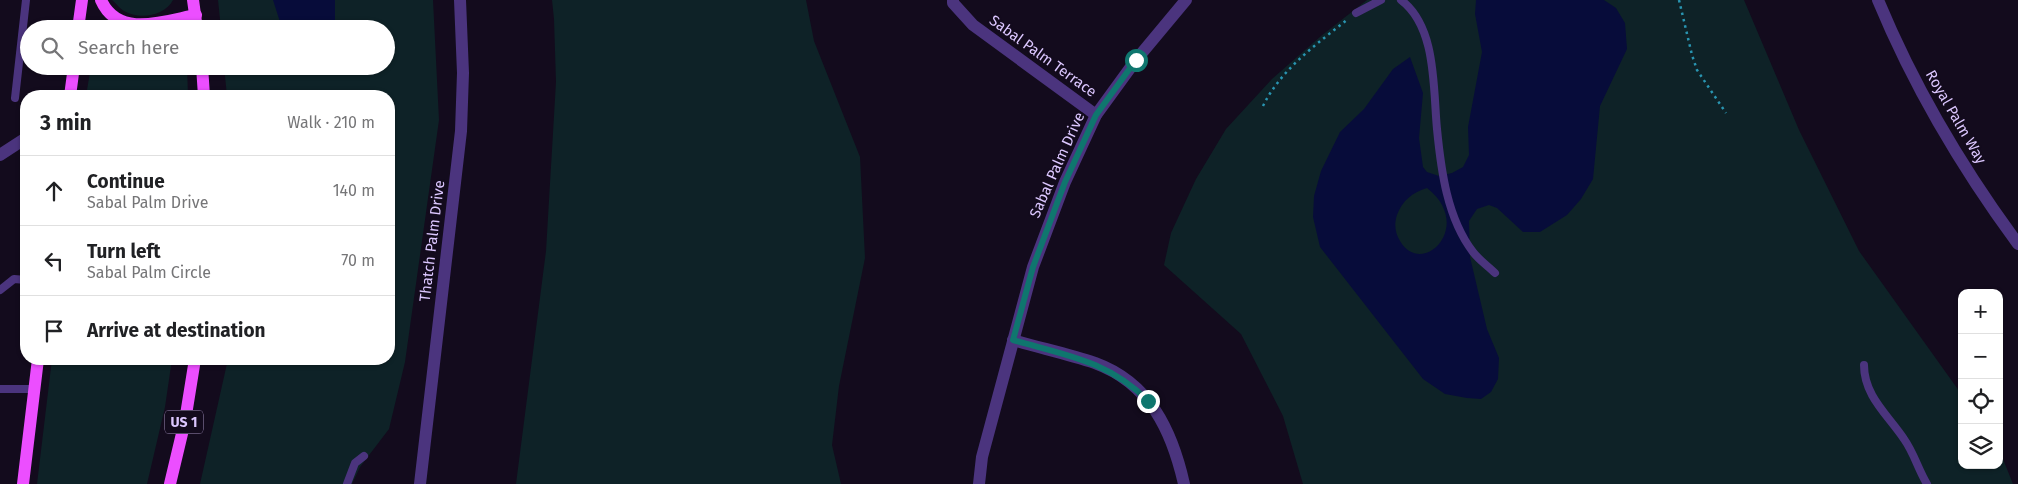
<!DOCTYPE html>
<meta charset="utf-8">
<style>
:root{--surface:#fff;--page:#f2f2f2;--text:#202124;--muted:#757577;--line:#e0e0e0}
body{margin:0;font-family:"Fira Sans",sans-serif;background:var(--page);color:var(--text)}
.controls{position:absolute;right:15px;bottom:15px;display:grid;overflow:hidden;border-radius:10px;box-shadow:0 1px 4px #0004}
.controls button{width:45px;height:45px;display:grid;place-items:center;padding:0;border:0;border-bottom:1px solid var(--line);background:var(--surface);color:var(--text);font:25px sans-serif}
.stop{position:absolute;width:15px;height:15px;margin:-11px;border:4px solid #0f766e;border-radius:50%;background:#fff}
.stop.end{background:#0f766e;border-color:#fff;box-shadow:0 1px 5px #0008}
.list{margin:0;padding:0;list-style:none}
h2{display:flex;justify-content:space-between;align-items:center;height:65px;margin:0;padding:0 20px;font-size:21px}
h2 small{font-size:16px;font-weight:400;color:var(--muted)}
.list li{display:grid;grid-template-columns:32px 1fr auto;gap:15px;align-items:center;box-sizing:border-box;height:70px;padding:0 20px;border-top:1px solid var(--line)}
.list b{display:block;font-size:19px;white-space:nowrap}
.list p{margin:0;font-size:16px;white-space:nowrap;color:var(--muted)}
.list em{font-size:16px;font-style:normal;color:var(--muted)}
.icon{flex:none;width:28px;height:28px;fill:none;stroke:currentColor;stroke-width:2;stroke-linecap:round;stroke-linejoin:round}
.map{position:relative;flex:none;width:2018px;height:484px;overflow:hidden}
.search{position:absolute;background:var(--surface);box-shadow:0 1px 4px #0004;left:20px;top:20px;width:375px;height:55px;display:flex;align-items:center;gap:12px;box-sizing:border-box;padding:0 18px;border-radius:28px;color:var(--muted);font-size:19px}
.panel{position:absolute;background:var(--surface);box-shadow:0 1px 4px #0004;left:20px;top:90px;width:375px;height:275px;border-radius:20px}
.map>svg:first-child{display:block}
.green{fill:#0e2227}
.water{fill:#070c3a;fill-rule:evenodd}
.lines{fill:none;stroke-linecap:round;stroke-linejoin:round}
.path{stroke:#2995b1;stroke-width:2.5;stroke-dasharray:2.5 4;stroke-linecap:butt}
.lane{stroke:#4b347e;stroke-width:8}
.street{stroke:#4b347e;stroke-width:12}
.primary{stroke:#ec4eff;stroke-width:12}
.route{stroke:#0f766e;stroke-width:6}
.labels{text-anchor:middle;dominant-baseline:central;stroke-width:4;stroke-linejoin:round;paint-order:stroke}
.shield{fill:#130b1d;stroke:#a08fbb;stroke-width:1}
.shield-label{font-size:14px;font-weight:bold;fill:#dcc7ff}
.street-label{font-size:15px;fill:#dcc7ff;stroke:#130b1d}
</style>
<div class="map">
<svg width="2018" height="484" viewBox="0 0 2018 484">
<rect width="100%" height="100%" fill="#130b1d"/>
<g class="green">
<path d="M112,0h61c-8,16 -34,20 -49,11 -4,-2 -8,-8 -12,-11z"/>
<polygon points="218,0 433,0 439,120 405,362 389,429 360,467 352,484 200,484 228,359 389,359 389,96 227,96 224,66 386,66 386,29 221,29"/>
<polygon points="552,0 806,0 814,41 860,157 865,258 839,386 832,445 841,484 516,484 546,251 556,82 554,19"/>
<polygon points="1367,0 1744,0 1799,130 1859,251 1962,395 1962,465 1999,465 1999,449 2013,484 1303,484 1283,416 1241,334 1164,265 1171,233 1196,179 1226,129 1272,79 1321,36"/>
<polygon points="91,66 187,66 188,96 86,96"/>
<polygon points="52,359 172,359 165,407 147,484 37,484"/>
</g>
<g class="water">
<polygon points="273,0 335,0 335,29 279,29 280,22"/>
<path d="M1476,0h128l12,8 9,15 2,26 -27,57 -7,73 -12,20 -14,16 -27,17h-17l-26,-24 -8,-3 -12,4 -8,12 1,36 17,72 12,29 -1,21 -7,13 -10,7 -14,-1 -22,-4 -22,-15 -103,-132 -7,-30 1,-21 7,-25 19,-39 24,-23 29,-40 17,-12 13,36 -4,45 4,29 4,5 12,4 13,-3 11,-6 6,-12 -1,-28 14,-75 -7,-38zM1427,188c48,37 -4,91 -27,53 -5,-8 -6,-17 -3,-26 5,-14 16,-23 30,-27z"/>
</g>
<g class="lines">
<g class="path">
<polyline points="1679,0 1692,55 1697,70 1726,113"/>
<path d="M1263,106c18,-37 54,-62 85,-87"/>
</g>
<g class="lane">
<path d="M1401,0c36,27 32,89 36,129 4,41 10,89 36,123 6,8 15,14 22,21"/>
<polyline points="1356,13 1381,0"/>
<polyline points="15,98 26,0"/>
<polyline points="0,290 14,279 26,280"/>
<path d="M1864,365c0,31 24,50 40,74 10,14 14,30 23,45"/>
<polyline points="0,389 34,389"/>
<polyline points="347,484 355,463 364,456"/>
</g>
<g class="street">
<polyline points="953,0 953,3 973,25 1096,115"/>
<path d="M1878,0c36,87 84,168 140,244"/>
<polyline points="0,155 26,138"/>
<path d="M1013,340c27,8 55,14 82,23 55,20 77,68 89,121"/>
<polyline points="420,484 461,131 463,73 460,0"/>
<polyline points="979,484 982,457 1033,267 1065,182 1096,115 1136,60 1186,0"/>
</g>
<g class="primary">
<path d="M101,0c17,39 64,21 95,15"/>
<polyline points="193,0 197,29"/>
<polyline points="78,29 82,0"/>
<polyline points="202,66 204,96"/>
<polyline points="70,96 74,66"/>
<polyline points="23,484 38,359"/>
<polyline points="170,484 185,421 195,359"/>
</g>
</g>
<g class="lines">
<path class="route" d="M1136,60l-40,55 -31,67 -32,85 -20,73c52,15 96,21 135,61"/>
</g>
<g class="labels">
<rect class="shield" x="165" y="410.5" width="38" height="23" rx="4"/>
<g class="shield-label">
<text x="184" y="422">US 1</text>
</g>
<g class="street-label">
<text transform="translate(1043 56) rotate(36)">Sabal Palm Terrace</text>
<text transform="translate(1956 117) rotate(60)">Royal Palm Way</text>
<text transform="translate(1057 165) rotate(-66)">Sabal Palm Drive</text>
<text transform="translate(432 241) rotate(-83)">Thatch Palm Drive</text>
</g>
</g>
</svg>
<div class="controls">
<button>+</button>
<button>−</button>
<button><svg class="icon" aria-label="locate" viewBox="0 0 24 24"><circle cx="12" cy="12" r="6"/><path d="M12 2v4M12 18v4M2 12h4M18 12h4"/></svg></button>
<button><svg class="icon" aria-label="layers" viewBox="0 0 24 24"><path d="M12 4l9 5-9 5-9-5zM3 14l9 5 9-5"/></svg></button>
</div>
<div class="stop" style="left:1136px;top:60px"></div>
<div class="stop end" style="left:1148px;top:401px"></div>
<div class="search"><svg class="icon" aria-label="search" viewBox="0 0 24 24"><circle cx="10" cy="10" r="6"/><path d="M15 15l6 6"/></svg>Search here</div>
<section class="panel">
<h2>3 min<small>Walk · 210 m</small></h2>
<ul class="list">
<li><svg class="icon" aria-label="ahead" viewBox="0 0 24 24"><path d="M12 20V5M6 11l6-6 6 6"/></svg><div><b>Continue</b><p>Sabal Palm Drive</p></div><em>140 m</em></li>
<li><svg class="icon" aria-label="left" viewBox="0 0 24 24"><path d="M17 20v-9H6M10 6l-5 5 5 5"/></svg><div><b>Turn left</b><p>Sabal Palm Circle</p></div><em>70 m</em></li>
<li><svg class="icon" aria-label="arrive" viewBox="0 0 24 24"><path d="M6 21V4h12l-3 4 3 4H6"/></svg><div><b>Arrive at destination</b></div></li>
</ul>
</section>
</div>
